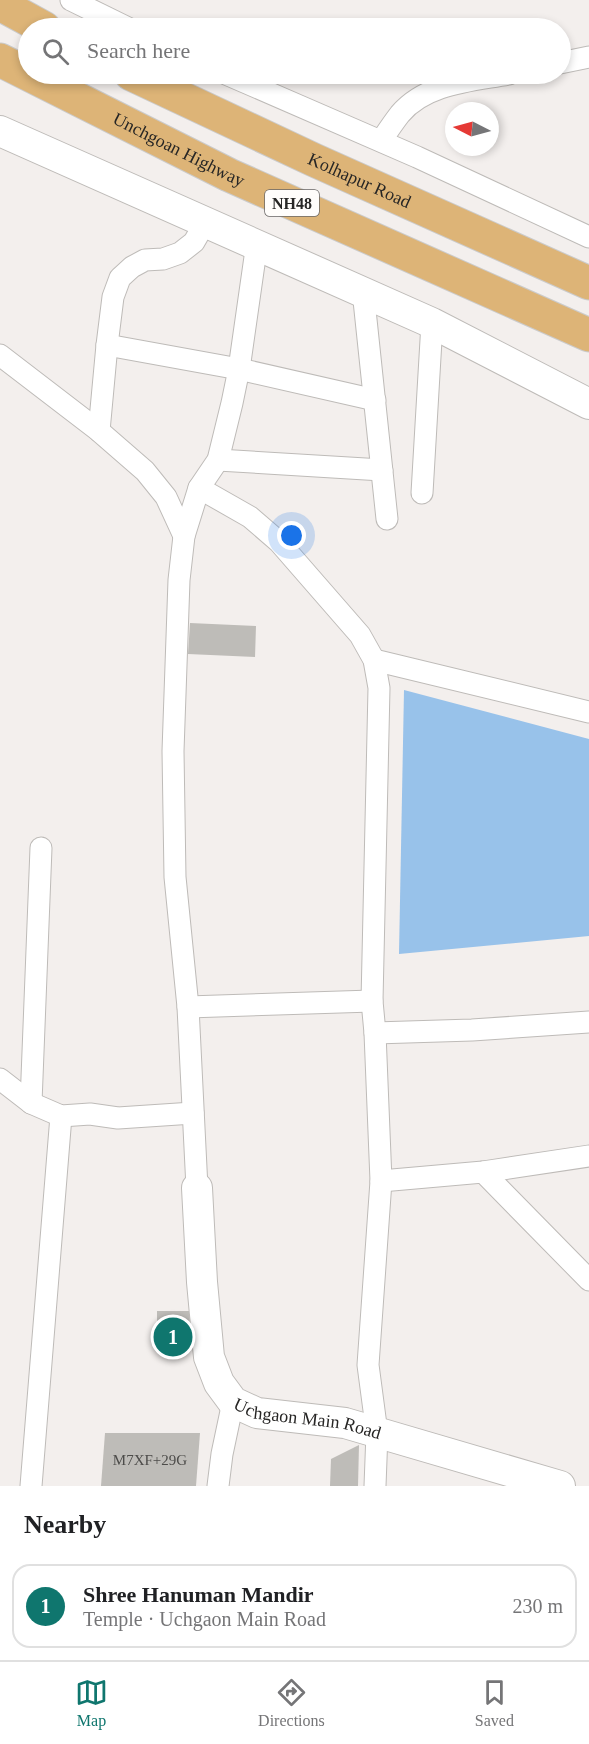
<!DOCTYPE html>
<meta charset="utf-8">
<style>
:root{--surface:#fff;--page:#f6f6f6;--text:#202124;--muted:#757577;--line:#e0e0e0;--accent:#0f766e}
body{margin:0;font-family:"Times New Roman",serif;background:var(--page);color:var(--text)}
.compass{position:absolute;left:445px;top:102px;width:54px;height:54px;border-radius:50%;background:var(--surface);box-shadow:0 3px 9px #0003;rotate:276deg}
.you{position:absolute;left:292px;top:536px;width:21px;height:21px;margin:-15px;border:4px solid #fff;border-radius:50%;background:#1a73e8;box-shadow:0 0 0 9px #1a73e833}
.badge{display:grid;place-items:center;width:39px;height:39px;border-radius:50%;background:var(--accent);color:#fff;font-size:20px;font-weight:700}
.pin{position:absolute;translate:-50% -50%;border:3px solid #fff;box-shadow:0 2px 6px #0006}
.list{margin:0;padding:0;list-style:none}
h2{display:flex;justify-content:space-between;align-items:center;height:78px;margin:0;padding:0 24px;font-size:26px}
h2 small{font-size:20px;font-weight:400;color:var(--muted)}
.list li{display:grid;grid-template-columns:39px 1fr auto;gap:18px;align-items:center;box-sizing:border-box;height:84px;margin:0 12px 12px;padding:0 12px;border:2px solid var(--line);border-radius:18px}
.list b{display:block;font-size:22px;white-space:nowrap}
.list p{margin:0;font-size:20px;white-space:nowrap;color:var(--muted)}
.list em{font-size:20px;font-style:normal;color:var(--muted)}
.icon{flex:none;width:33px;height:33px;fill:none;stroke:currentColor;stroke-width:2;stroke-linecap:round;stroke-linejoin:round}
.map{position:relative;flex:none;width:589px;height:1486px;overflow:hidden}
.search{position:absolute;background:var(--surface);box-shadow:0 3px 9px #0003;left:18px;right:18px;top:18px;height:66px;display:flex;align-items:center;gap:15px;box-sizing:border-box;padding:0 21px;border-radius:33px;color:var(--muted);font-size:22px}
.sheet{height:174px;background:var(--surface)}
nav{display:flex;justify-content:space-around;align-items:center;box-sizing:border-box;height:84px;border-top:2px solid var(--line);background:var(--surface);font-size:16px;color:var(--muted)}
nav a{display:grid;justify-items:center;gap:3px}
nav .on{color:var(--accent)}
.map>svg:first-child{display:block}
.water{fill:#98c2ea}
.building{fill:#bebcb8}
.lines{fill:none;stroke-linecap:round;stroke-linejoin:round}
.street-casing{stroke:#bebbb8;stroke-width:23}
.secondary-casing{stroke:#bebbb8;stroke-width:32}
.highway-casing{stroke:#cbcbcb;stroke-width:35}
.street{stroke:#fff;stroke-width:21}
.secondary{stroke:#fff;stroke-width:30}
.highway{stroke:#ddb477;stroke-width:33}
.labels{text-anchor:middle;dominant-baseline:central;stroke-width:6;stroke-linejoin:round;paint-order:stroke}
.number-label{font-size:15px;fill:#4d4c4a}
.shield{fill:#fffdfb;stroke:#686665;stroke-width:1.5}
.shield-label{font-size:16px;font-weight:bold;fill:#272625}
.street-label{font-size:18px;fill:#272625;stroke:#fffdfb}
</style>
<div class="map">
<svg width="589" height="1486" viewBox="0 0 589 1486">
<rect width="100%" height="100%" fill="#f3efed"/>
<polygon class="water" points="404,690 589,739 589,936 399,954"/>
<g class="building">
<polygon points="190,623 256,626 255,657 188,654"/>
<polygon points="157,1311 190,1311 188,1347 157,1346"/>
<polygon points="105,1433 200,1433 196,1486 101,1486"/>
<polygon points="359,1445 358,1486 330,1486 331,1459"/>
</g>
<g class="lines">
<g class="street-casing">
<g id="street">
<polyline points="71,0 128,28"/>
<polyline points="560,63 589,57"/>
<polyline points="226,74 417,157 589,237"/>
<path d="M381,141c6,-9 12,-18 19,-27 26,-31 72,-33 109,-40"/>
<polyline points="363,291 387,519"/>
<polyline points="107,345 239,369 375,400"/>
<polyline points="0,355 99,431 145,471 166,497 184,536"/>
<polyline points="99,431 107,345 113,297 120,278 132,267 145,260 163,259 180,253 194,242 206,221"/>
<polyline points="218,460 382,470"/>
<polyline points="199,488 250,517 279,542 360,635 374,660 379,688 372,1001 375,1033 381,1181 368,1365 377,1433 375,1486"/>
<polyline points="422,493 432,323"/>
<polyline points="374,660 589,712"/>
<polyline points="188,1007 372,1001"/>
<polyline points="375,1033 472,1030 589,1022"/>
<polyline points="0,1079 31,1103 61,1116 90,1114 118,1118 193,1113"/>
<polyline points="31,1103 41,848"/>
<polyline points="483,1172 589,1280"/>
<polyline points="381,1181 483,1172 589,1156"/>
<polyline points="197,1188 188,1007 175,877 173,751 179,580 184,536 199,488 218,460 232,403 239,369 257,243"/>
<polyline points="31,1486 61,1116"/>
<polyline points="218,1486 222,1454 233,1402"/>
</g>
</g>
<g class="secondary-casing">
<g id="secondary">
<polyline points="0,131 432,323 589,404"/>
<path id="s1" d="M197,1188l5,94 7,75 10,26 14,19 24,11 88,10 215,63"/>
</g>
</g>
<g class="highway-casing">
<g id="highway">
<polyline points="0,4 44,28"/>
<path id="s2" d="M0,60l229,115 360,160"/>
<path id="s3" d="M131,74l183,86 275,123"/>
</g>
</g>
<use href="#street" class="street"/>
<use href="#secondary" class="secondary"/>
<use href="#highway" class="highway"/>
</g>
<g class="labels">
<g class="number-label">
<text x="150" y="1460">M7XF+29G</text>
</g>
<rect class="shield" x="265" y="190" width="54" height="26" rx="4.5"/>
<g class="shield-label">
<text x="292" y="203">NH48</text>
</g>
<g class="street-label">
<text stroke="none"><textPath href="#s2" startOffset="200">Unchgoan Highway</textPath></text>
<text stroke="none"><textPath href="#s3" startOffset="252">Kolhapur Road</textPath></text>
<text stroke="none"><textPath href="#s1" startOffset="298">Uchgaon Main Road</textPath></text>
</g>
</g>
</svg>
<svg class="compass" viewBox="-18 -18 36 36"><path d="M0-13l5 13h-10z" fill="#e53935"/><path d="M0 13l5-13h-10z" fill="#757577"/></svg>
<div class="you"></div>
<div class="pin badge" style="left:173px;top:1337px">1</div>
<div class="search"><svg class="icon" aria-label="search" viewBox="0 0 24 24"><circle cx="10" cy="10" r="6"/><path d="M15 15l6 6"/></svg>Search here</div>
</div>
<section class="sheet">
<h2>Nearby<small></small></h2>
<ul class="list">
<li><span class="badge">1</span><div><b>Shree Hanuman Mandir</b><p>Temple · Uchgaon Main Road</p></div><em>230 m</em></li>
</ul>
</section>
<nav>
<a class="on"><svg class="icon" aria-label="map" viewBox="0 0 24 24"><path d="M3 6l6-2 6 2 6-2v14l-6 2-6-2-6 2zM9 4v14M15 6v14"/></svg>Map</a>
<a><svg class="icon" aria-label="directions" viewBox="0 0 24 24"><path d="M12 3l9 9-9 9-9-9zM9 14v-3h6M13 9l2 2-2 2"/></svg>Directions</a>
<a><svg class="icon" aria-label="saved" viewBox="0 0 24 24"><path d="M7 4h10v16l-5-4-5 4z"/></svg>Saved</a>
</nav>
